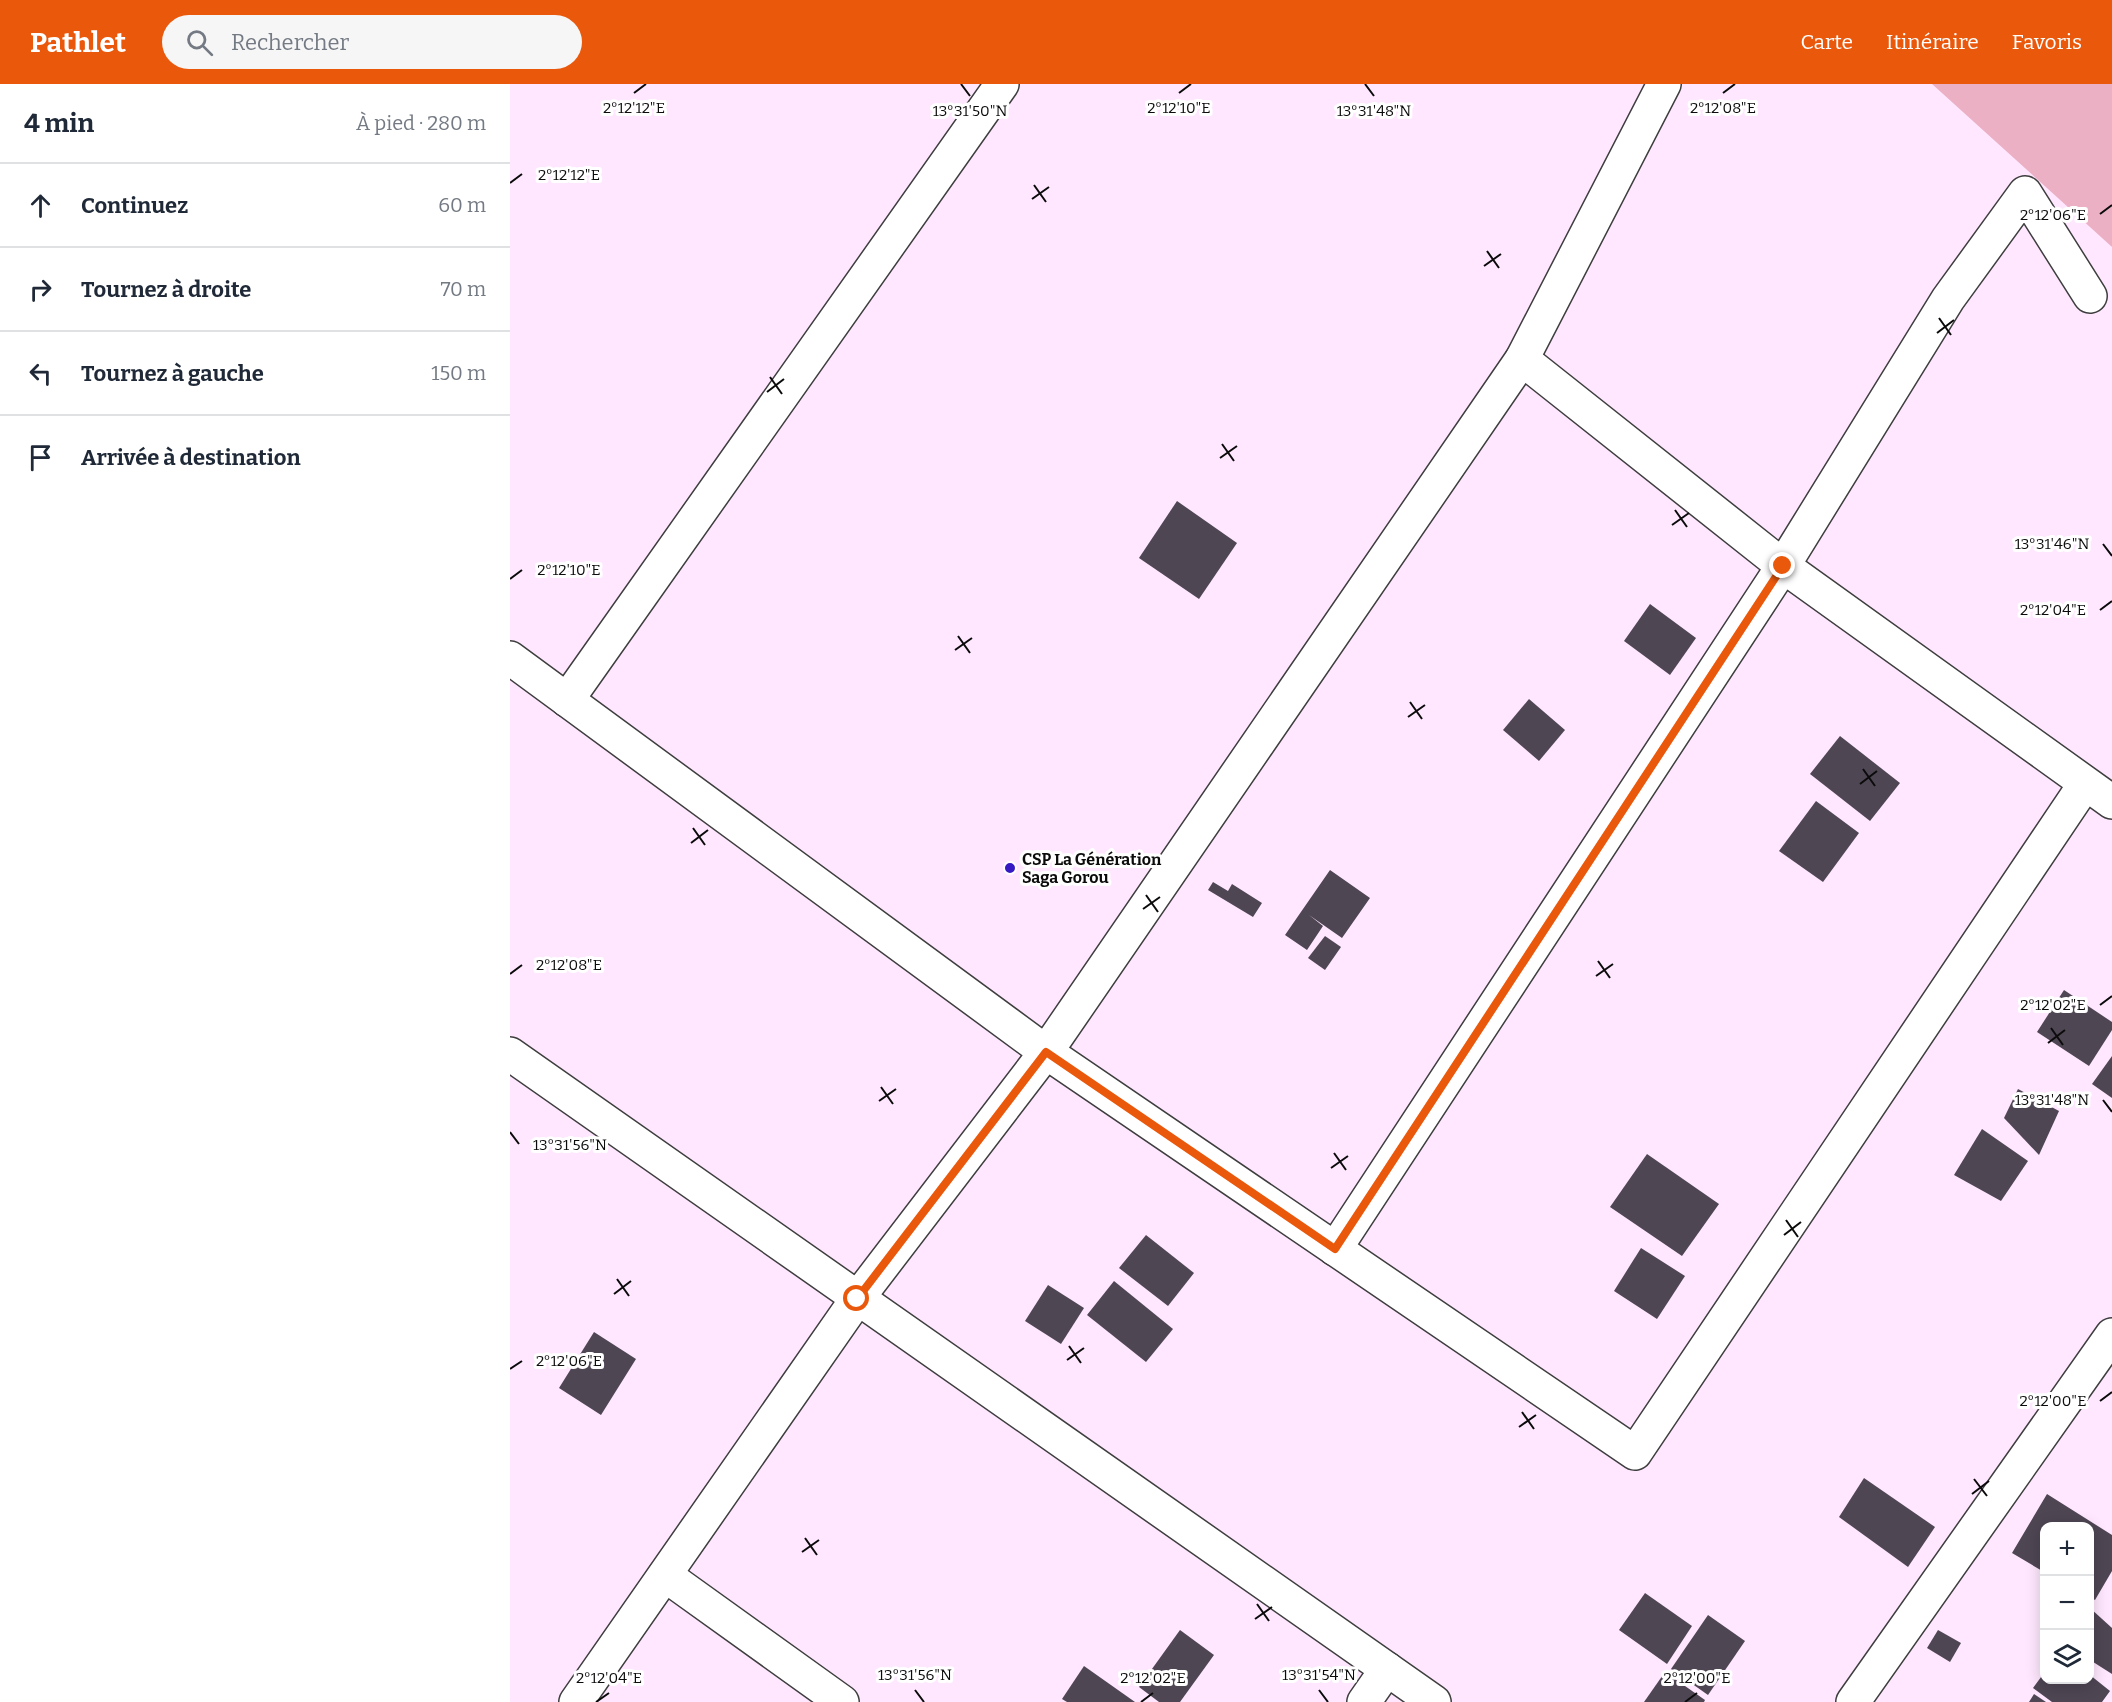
<!DOCTYPE html>
<html lang="fr">
<meta charset="utf-8">
<style>
:root{--surface:#fff;--page:#f6f6f7;--text:#1f2937;--muted:#747a83;--line:#e0e1e3;--accent:#ea580c}
body{margin:0;font-family:Bitter,serif;background:var(--page);color:var(--text)}
.controls{position:absolute;right:18px;bottom:18px;display:grid;overflow:hidden;border-radius:12px;box-shadow:0 3px 15px #0003}
.controls button{width:54px;height:54px;display:grid;place-items:center;padding:0;border:0;border-bottom:2px solid var(--line);background:var(--surface);color:var(--text);font:30px sans-serif}
.stop{position:absolute;width:18px;height:18px;margin:-14px;border:4px solid #ea580c;border-radius:50%;background:#fff}
.stop.end{background:#ea580c;border-color:#fff;box-shadow:0 2px 6px #0008}
.list{margin:0;padding:0;list-style:none}
h2{display:flex;justify-content:space-between;align-items:center;height:78px;margin:0;padding:0 24px;font-size:26px}
h2 small{font-size:20px;font-weight:400;color:var(--muted)}
.list li{display:grid;grid-template-columns:39px 1fr auto;gap:18px;align-items:center;box-sizing:border-box;height:84px;padding:0 24px;border-top:2px solid var(--line)}
.list b{display:block;font-size:22px;white-space:nowrap}
.list em{font-size:20px;font-style:normal;color:var(--muted)}
.icon{flex:none;width:33px;height:33px;fill:none;stroke:currentColor;stroke-width:2;stroke-linecap:round;stroke-linejoin:round}
.map{position:relative;flex:none;width:1602px;height:1618px;overflow:hidden}
header{display:flex;align-items:center;gap:36px;box-sizing:border-box;height:84px;padding:0 30px;background:var(--accent);color:#fff}
header strong{font-size:28px}
nav{display:flex;gap:33px;margin-inline-start:auto;font-size:21px}
.search{width:420px;height:54px;background:var(--page);display:flex;align-items:center;gap:15px;box-sizing:border-box;padding:0 21px;border-radius:33px;color:var(--muted);font-size:22px}
main{display:flex}
aside{flex:1;background:var(--surface)}
.map>svg:first-child{display:block}
.green{fill:#ebb0c3}
.building{fill:#4f4654}
.lines{fill:none;stroke-linecap:round;stroke-linejoin:round}
.street-casing{stroke:#3e3e3e;stroke-width:36}
.street{stroke:#fff;stroke-width:33}
.route{stroke:#ea580c;stroke-width:8}
.ticks{fill:none;stroke:#0b0b0b;stroke-width:2}
.poi-dot{fill:#351ac3;stroke:#fff;stroke-width:2}
.labels{text-anchor:middle;dominant-baseline:central;stroke-width:6;stroke-linejoin:round;paint-order:stroke}
.poi-label{font-size:16px;font-weight:bold;fill:#0b0b0b;stroke:#fff;text-anchor:start}
.ticks-label{font-size:15px;text-anchor:middle;fill:#0b0b0b;stroke:#fff;stroke-width:6;stroke-linejoin:round;paint-order:stroke}
</style>
<header>
<strong>Pathlet</strong>
<div class="search"><svg class="icon" aria-label="search" viewBox="0 0 24 24"><circle cx="10" cy="10" r="6"/><path d="M15 15l6 6"/></svg>Rechercher</div>
<nav><a>Carte</a><a>Itinéraire</a><a>Favoris</a></nav>
</header>
<main>
<aside>
<h2>4 min<small>À pied · 280 m</small></h2>
<ul class="list">
<li><svg class="icon" aria-label="ahead" viewBox="0 0 24 24"><path d="M12 20V5M6 11l6-6 6 6"/></svg><div><b>Continuez</b></div><em>60 m</em></li>
<li><svg class="icon" aria-label="right" viewBox="0 0 24 24"><path d="M7 20v-9h11M14 6l5 5-5 5"/></svg><div><b>Tournez à droite</b></div><em>70 m</em></li>
<li><svg class="icon" aria-label="left" viewBox="0 0 24 24"><path d="M17 20v-9H6M10 6l-5 5 5 5"/></svg><div><b>Tournez à gauche</b></div><em>150 m</em></li>
<li><svg class="icon" aria-label="arrive" viewBox="0 0 24 24"><path d="M6 21V4h12l-3 4 3 4H6"/></svg><div><b>Arrivée à destination</b></div></li>
</ul>
</aside>
<div class="map">
<svg width="1602" height="1618" viewBox="0 0 1602 1618">
<rect width="100%" height="100%" fill="#ffe8ff"/>
<polygon class="green" points="1422,0 1602,0 1602,163"/>
<g class="building">
<polygon points="667,417 727,459 689,515 629,474"/>
<polygon points="1140,520 1186,554 1160,591 1114,557"/>
<polygon points="1019,615 1055,646 1029,677 993,646"/>
<polygon points="1330,652 1390,699 1360,737 1300,690"/>
<polygon points="1306,717 1349,749 1313,798 1269,767"/>
<polygon points="820,786 860,814 832,854 799,831 813,842 797,866 775,851"/>
<polygon points="703,798 718,807 722,800 752,819 743,833 698,806"/>
<polygon points="815,852 831,863 815,886 798,874"/>
<polygon points="1554,906 1602,938 1602,946 1579,982 1527,948"/>
<polygon points="1602,972 1602,1014 1582,1000"/>
<polygon points="1508,1005 1549,1027 1529,1071 1494,1034"/>
<polygon points="1472,1045 1518,1077 1491,1117 1444,1091"/>
<polygon points="1137,1070 1209,1120 1172,1172 1100,1123"/>
<polygon points="636,1151 684,1189 658,1222 609,1184"/>
<polygon points="1131,1164 1175,1192 1147,1235 1104,1207"/>
<polygon points="604,1197 663,1245 636,1278 577,1231"/>
<polygon points="538,1201 574,1224 551,1260 515,1237"/>
<polygon points="84,1248 126,1275 91,1331 49,1304"/>
<polygon points="1354,1394 1425,1443 1398,1483 1329,1433"/>
<polygon points="1537,1410 1602,1451 1602,1487 1585,1516 1580,1513 1580,1442 1534,1442 1534,1488 1502,1469"/>
<polygon points="1135,1509 1182,1542 1157,1580 1109,1546"/>
<polygon points="1580,1524 1602,1544 1602,1590 1580,1576"/>
<polygon points="1198,1531 1235,1557 1198,1611 1161,1585"/>
<polygon points="670,1546 704,1571 670,1618 649,1618 629,1603"/>
<polygon points="1428,1546 1451,1559 1440,1578 1417,1564"/>
<polygon points="574,1582 625,1618 557,1618 552,1615"/>
<polygon points="1155,1588 1195,1616 1194,1618 1134,1618"/>
<polygon points="1534,1589 1534,1596 1580,1596 1580,1591 1600,1607 1592,1618 1542,1618 1523,1604"/>
<polygon points="1524,1610 1536,1618 1519,1618"/>
</g>
<g class="lines">
<g class="street-casing">
<g id="street">
<polyline points="1012,275 1273,482 1602,718"/>
<polyline points="0,574 536,968 1125,1369 1575,700"/>
<polyline points="57,616 492,0"/>
<polyline points="0,970 924,1618"/>
<polyline points="825,1165 1273,482 1438,215 1515,109 1580,212"/>
<polyline points="155,1491 332,1618"/>
<polyline points="66,1618 347,1215 536,968 1012,275 1154,0"/>
<polyline points="854,1618 877,1585"/>
<polyline points="1343,1618 1602,1251"/>
</g>
</g>
<use href="#street" class="street"/>
</g>
<g class="lines">
<polyline class="route" points="347,1215 536,968 825,1165 1273,482"/>
</g>
<path class="ticks" d="M451,0l9,12M855,0l9,12M124,9l12,-9M669,9l12,-9M1213,9l12,-9M0,99l12,-9M524,101l12,17M522,115l17,-12M1590,130l12,-9M977,167l12,17M974,182l17,-12M1429,234l12,17M1427,249l17,-13M260,293l12,17M257,308l17,-13M712,360l12,17M710,374l17,-12M1165,426l12,17M1162,441l17,-12M1593,460l9,12M0,495l12,-9M1590,526l12,-9M448,552l12,17M445,566l17,-12M900,618l12,17M898,633l17,-12M1353,685l12,17M1350,700l17,-13M183,744l12,17M181,759l17,-13M636,811l12,17M633,825l17,-12M1088,877l12,17M0,890l12,-9M1086,892l17,-12M1590,921l12,-9M1541,944l12,17M1538,959l17,-13M371,1003l12,17M1593,1016l9,12M369,1017l17,-12M0,1048l9,12M824,1069l12,17M821,1084l17,-12M1276,1136l12,17M1274,1151l17,-13M107,1195l12,17M104,1210l17,-13M559,1262l12,17M557,1276l17,-12M0,1285l12,-8M1590,1317l12,-9M1012,1328l12,17M1009,1343l17,-12M1464,1395l13,17M1462,1410l17,-13M295,1454l12,17M292,1468l17,-12M747,1520l12,17M745,1535l17,-12M405,1606l9,12M809,1606l9,12M86,1618l13,-9M631,1618l12,-9M1175,1618l12,-9"/>
<circle class="poi-dot" cx="500" cy="784" r="6"/>
<g class="labels">
<g class="poi-label">
<text x="512" y="775">CSP La Génération<tspan x="512" dy="18">Saga Gorou</tspan></text>
</g>
</g>
<g class="ticks-label">
<text x="1213" y="29">2°12'08"E</text>
<text x="124" y="29">2°12'12"E</text>
<text x="669" y="29">2°12'10"E</text>
<text x="460" y="32">13°31'50"N</text>
<text x="864" y="32">13°31'48"N</text>
<text x="59" y="96">2°12'12"E</text>
<text x="1543" y="136">2°12'06"E</text>
<text x="1542" y="465">13°31'46"N</text>
<text x="59" y="491">2°12'10"E</text>
<text x="1543" y="531">2°12'04"E</text>
<text x="59" y="886">2°12'08"E</text>
<text x="1543" y="926">2°12'02"E</text>
<text x="1542" y="1021">13°31'48"N</text>
<text x="60" y="1066">13°31'56"N</text>
<text x="59" y="1282">2°12'06"E</text>
<text x="1543" y="1322">2°12'00"E</text>
<text x="405" y="1596">13°31'56"N</text>
<text x="809" y="1596">13°31'54"N</text>
<text x="99" y="1599">2°12'04"E</text>
<text x="643" y="1599">2°12'02"E</text>
<text x="1187" y="1599">2°12'00"E</text>
</g>
</svg>
<div class="controls">
<button>+</button>
<button>−</button>
<button><svg class="icon" aria-label="layers" viewBox="0 0 24 24"><path d="M12 4l9 5-9 5-9-5zM3 14l9 5 9-5"/></svg></button>
</div>
<div class="stop" style="left:347px;top:1215px"></div>
<div class="stop end" style="left:1273px;top:482px"></div>
</div>
</main>
